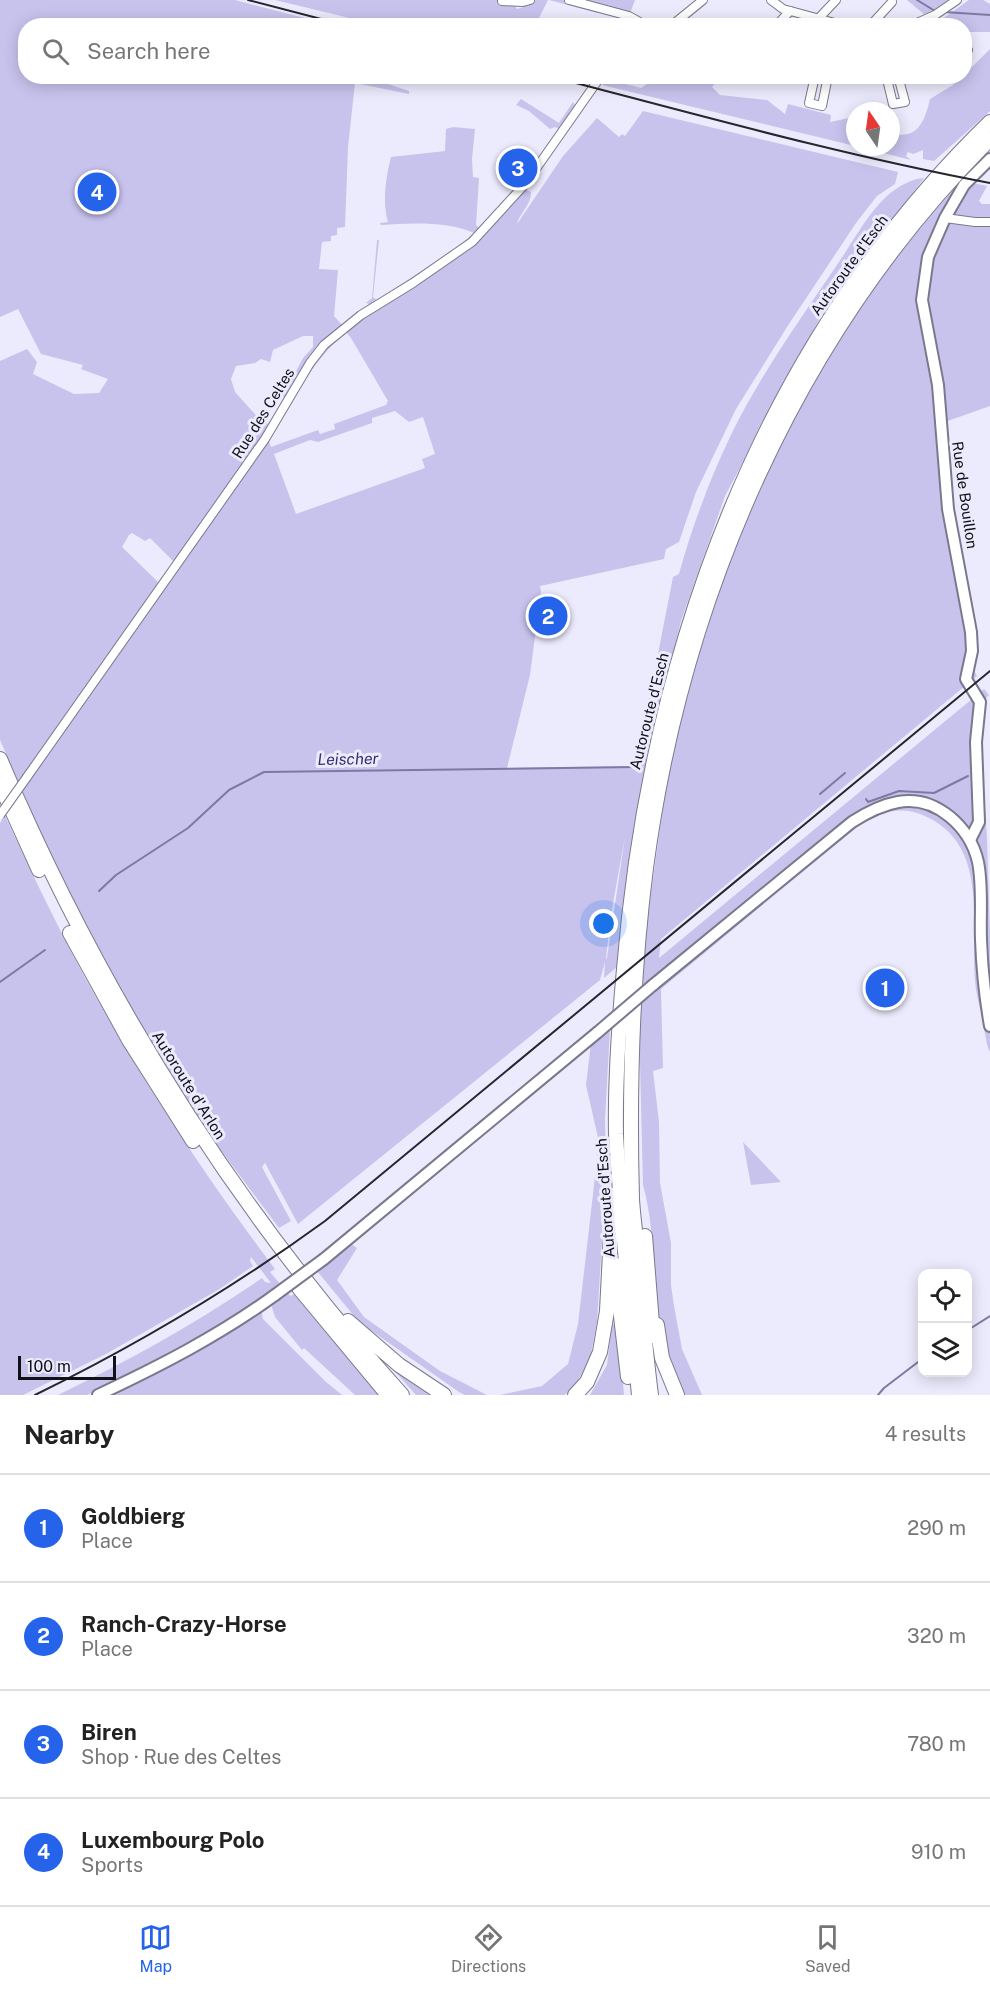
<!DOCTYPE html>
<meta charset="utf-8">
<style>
:root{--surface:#fff;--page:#f2f2f2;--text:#222;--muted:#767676;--line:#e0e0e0;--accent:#2563eb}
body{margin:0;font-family:"Public Sans",sans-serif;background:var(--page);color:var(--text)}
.controls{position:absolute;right:18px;bottom:18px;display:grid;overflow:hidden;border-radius:12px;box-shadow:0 3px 15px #0003}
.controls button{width:54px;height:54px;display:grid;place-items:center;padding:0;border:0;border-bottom:2px solid var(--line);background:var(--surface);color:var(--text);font:30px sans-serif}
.compass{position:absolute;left:846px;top:102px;width:54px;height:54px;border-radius:50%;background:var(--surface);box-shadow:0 3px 15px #0003;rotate:347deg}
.scale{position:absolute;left:18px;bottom:15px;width:98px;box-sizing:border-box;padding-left:6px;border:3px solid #111017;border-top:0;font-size:16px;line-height:21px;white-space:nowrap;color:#111017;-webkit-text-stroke:4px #ecebfd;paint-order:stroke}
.you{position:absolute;left:604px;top:924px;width:21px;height:21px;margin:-15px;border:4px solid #fff;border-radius:50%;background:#1a73e8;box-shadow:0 0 0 9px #1a73e833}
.badge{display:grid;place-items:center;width:39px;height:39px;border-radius:50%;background:var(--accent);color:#fff;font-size:20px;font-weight:700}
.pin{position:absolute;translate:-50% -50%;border:3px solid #fff;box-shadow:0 2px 6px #0006}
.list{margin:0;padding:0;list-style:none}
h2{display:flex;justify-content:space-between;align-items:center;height:78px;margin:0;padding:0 24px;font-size:26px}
h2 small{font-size:20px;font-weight:400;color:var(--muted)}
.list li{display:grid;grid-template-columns:39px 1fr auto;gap:18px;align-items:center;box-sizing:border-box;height:108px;padding:0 24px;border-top:2px solid var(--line)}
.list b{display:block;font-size:22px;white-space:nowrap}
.list p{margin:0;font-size:20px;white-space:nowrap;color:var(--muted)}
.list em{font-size:20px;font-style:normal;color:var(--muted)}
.icon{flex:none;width:33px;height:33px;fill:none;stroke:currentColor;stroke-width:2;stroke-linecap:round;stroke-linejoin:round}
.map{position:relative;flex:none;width:990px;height:1395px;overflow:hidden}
.search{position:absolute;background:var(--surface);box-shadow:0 3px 15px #0003;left:18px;right:18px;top:18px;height:66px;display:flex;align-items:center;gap:15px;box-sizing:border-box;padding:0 21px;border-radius:24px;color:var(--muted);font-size:22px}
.sheet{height:510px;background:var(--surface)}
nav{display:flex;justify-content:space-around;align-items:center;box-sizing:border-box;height:84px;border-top:2px solid var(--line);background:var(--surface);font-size:16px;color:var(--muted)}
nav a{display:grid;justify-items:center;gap:3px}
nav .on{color:var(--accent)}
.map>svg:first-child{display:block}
.green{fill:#c7c3ed;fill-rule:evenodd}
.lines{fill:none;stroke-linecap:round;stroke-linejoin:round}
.stream{stroke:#7e79a3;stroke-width:2}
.street-casing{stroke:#7a788c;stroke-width:10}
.secondary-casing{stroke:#7a788c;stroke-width:14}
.highway-casing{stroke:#7a788c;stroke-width:16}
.street{stroke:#fff;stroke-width:8}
.secondary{stroke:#fff;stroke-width:10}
.highway{stroke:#fff;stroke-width:14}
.rail{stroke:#27262e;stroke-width:2}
.street-bridge-casing{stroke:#7a788c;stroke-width:10;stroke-linecap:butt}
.secondary-bridge-casing{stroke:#7a788c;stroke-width:14;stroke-linecap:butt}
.street-bridge{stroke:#fff;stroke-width:8}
.secondary-bridge{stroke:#fff;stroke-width:10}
.labels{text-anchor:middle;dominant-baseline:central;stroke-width:6;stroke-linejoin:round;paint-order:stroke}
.street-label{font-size:15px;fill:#111017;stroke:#ecebfd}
.water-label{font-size:16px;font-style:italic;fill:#3b2d70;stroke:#ecebfd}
</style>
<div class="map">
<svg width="990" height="1395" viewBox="0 0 990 1395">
<rect width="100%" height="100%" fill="#ecebfd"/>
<g class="green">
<path d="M0,0h235l97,25 -306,1v50h338l45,15v3l-54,-11 -7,64 -3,80 -8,1v7l-6,1v5l-9,1 -3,27 19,1 -4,46 8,9 19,-14 15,-5 -10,-3 6,-5 5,-58h2l-6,57 4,3 76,-50 21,-17c-25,-12 -65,-10 -93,-8l-1,-2 8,-1c-6,-19 -2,-46 3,-65l54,-6 1,-22 7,-2 22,2 -3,30 1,18 6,1 -3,47 7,6 43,-48v7l5,2c1,12 -12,22 -14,32l46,-68 34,-38 22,19 3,-3 3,2 18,-25 255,61 -3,12 -18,12 -21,27 -69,104 -51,82 -40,83 -17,50 -13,7 -2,10 -124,27 1,5 -11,84 -23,93 129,-2 37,-189 6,-3c13,-47 30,-93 51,-137 30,-62 71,-119 109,-175 15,-22 29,-49 49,-67 9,-8 25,-17 36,-17l-101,134 -98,184 -44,125 -36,144 -28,202 -13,11 1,-16 -5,18 -302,244 -33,-61 -3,4 29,54 -12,7 -68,-91 -92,-146 -63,-124 -56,-127v-379l27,-12 10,13 -4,12 41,20 25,-1 9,-14 -27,-10 2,-4 -42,-11 -23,-45 -18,8zM344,333h3l4,5 37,63 -2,4 -52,19 1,5 -15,5 -2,-4 -47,17 -2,-6c22,-39 42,-77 75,-108zM303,336h10v11l-10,11 -20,38 1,2 -12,20h4l-3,7 -11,-3 -27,-30 -4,-13 5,-13 19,-3 6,-4 9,3 3,-12zM395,411l14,11 14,-5 12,37 -13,5 3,9 -129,46 -22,-60 36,-14 8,2 54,-19v-5zM132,533l13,8 5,-3 24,24 -16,20 -36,-35 7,-12zM625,837l-18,121 -1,1 4,-39z"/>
<polygon points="275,0 511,0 517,9 533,4 532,0 548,0 535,26 378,25"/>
<polygon points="549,0 635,0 629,16 600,9 598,13"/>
<polygon points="907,0 949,0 925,15"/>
<polygon points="969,0 983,0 990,4 990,32 965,32 964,26 940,25 938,22"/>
<path d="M990,49v62l-56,50 -11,-2v-9l-10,4 -5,-2 -2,4 5,4 -51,-13h31v-14c27,8 34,-13 39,-34l23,-14 9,-8 2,-1 1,-2z"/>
<polygon points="660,76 715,77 714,79 717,81 712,87 720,95 767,100 785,114 788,104 831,115 830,122 854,117 855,114 855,146 602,85 609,80 641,88"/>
<polygon points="521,99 559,123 573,102 575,105 559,129 555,127 550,129 529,111 516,105"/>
<path d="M958,180l29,6 -8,15 3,3h8v202l-45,16 4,64 15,81h2c2,31 18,72 8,103l3,6 -316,263 -2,19 325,-269 5,6 -3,3 -6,43 7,98 3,96v117c-4,-7 -5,-21 -7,-30 -3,-14 -7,-28 -8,-41 -5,-57 15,-136 -50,-165 -26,-12 -46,-3 -68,11l-196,162 2,79 -10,3 6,51 1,61 11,60v42l3,21 8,43 20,46h-18c-9,-22 -18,-43 -23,-66 -9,-48 -5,-97 -18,-144l-4,-164 5,-78 20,-143 14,-69 18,-66 31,-98 34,-84 36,-73 75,-123 42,-56z"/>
<path d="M0,805c27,58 54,115 84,171 56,102 121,200 191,293l-5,3 11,13 -69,44 -104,56 -21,10h-29c71,-35 139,-72 204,-117l3,4 6,1 -20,-26 -1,4 3,5 -35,24 -112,64 -83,41h-23v-572l2,-3 -2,-3z"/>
<polygon points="610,1029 605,1119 606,1177 597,1322 590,1359 573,1389 564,1395 500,1395 542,1386 568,1364 578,1324 599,1142 586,1085 591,1043"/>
<polygon points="743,1142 781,1182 751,1185"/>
<polygon points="351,1244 357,1248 337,1280 364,1317 440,1371 487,1395 465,1395 459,1392 359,1322 317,1271"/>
<polygon points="287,1293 291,1296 294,1294 379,1395 355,1395 304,1348 302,1350 275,1317 271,1304"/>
<polygon points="261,1309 263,1319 325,1381 342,1395 106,1395"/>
<polygon points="618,1324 624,1395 590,1395 607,1365 612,1325"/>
<polygon points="391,1367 435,1395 416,1395"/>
</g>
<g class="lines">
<g class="stream">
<polyline points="917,0 935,11"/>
<polyline points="944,12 990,15"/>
<polyline points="820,794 845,773"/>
<polyline points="866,799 868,802 899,791 934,793 968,776"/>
<polyline points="99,891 116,875 188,828 229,790 264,772 636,767"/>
<polyline points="0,982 45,950"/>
<polyline points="968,1330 990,1316"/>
<polyline points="878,1395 884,1388 922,1359"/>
</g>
<g class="street-casing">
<g id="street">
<polyline points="569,0 629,16 647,26"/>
<polyline points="771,0 783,9 846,26"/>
<polyline points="502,1 523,2 530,0"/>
<polyline points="818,19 836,0"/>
<polyline points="927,19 934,26"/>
<polyline points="671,26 703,0"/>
<polyline points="776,26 790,11"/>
<polyline points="870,26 892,2"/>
<polyline points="910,26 935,15 957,0"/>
<polyline points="964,49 968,50"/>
<polyline points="815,76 809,103 822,106 828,76"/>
<polyline points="889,76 887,79 893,104 905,102 898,76"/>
<polyline points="945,218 975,222 990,222"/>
<polyline points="27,777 265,439 310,363 324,345 361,315 413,283 472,242 526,183 601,76"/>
</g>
</g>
<g class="secondary-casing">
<g id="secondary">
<polyline points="970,840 979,822 976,742 980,702 966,679 972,651 971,632 948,509 938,385 922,300 928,257 945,218 964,185 990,159"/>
<path d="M653,985l199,-163c14,-9 29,-17 46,-20 38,-7 72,25 80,60 5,25 2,53 3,78 1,29 4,57 9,86"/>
<polyline points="324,1259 598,1032"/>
<path d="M98,1395c62,-29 122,-60 177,-100"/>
</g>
</g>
<g class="highway-casing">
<g id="highway">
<path d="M0,759c99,233 233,448 402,636"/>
<polyline points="0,784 39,870"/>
<polyline points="70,933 129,1040 193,1141"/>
<polyline points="645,1236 653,1336"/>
<polyline points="617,1265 619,1299 628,1377"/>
<polyline points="299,1288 388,1395"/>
<polyline points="348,1321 399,1365 444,1395"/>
<polyline points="657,1325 662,1358 677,1395"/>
<polyline points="575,1395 587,1382 600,1352 607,1311 613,1195"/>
<path d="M639,1395c-5,-48 -9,-96 -14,-144 -3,-39 -7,-78 -9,-117 -1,-55 3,-110 8,-165 26,-316 135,-622 366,-847"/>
<path d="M651,1395c-6,-47 -10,-94 -14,-142 -1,-18 -4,-36 -5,-54 -3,-110 0,-222 14,-331 36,-271 150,-535 344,-729"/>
</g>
</g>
<use href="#street" class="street"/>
<use href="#secondary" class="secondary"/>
<use href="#highway" class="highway"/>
<g class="rail">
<polyline points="248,0 348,26"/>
<polyline points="340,20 363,26"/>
<path d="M549,76c146,38 292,79 441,107"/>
<path d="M35,1395c102,-50 198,-107 290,-174l665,-550"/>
</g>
<g class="street-bridge-casing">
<polyline id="street-bridge" points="0,815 27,777"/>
</g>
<g class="secondary-bridge-casing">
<g id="secondary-bridge">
<polyline points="598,1032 653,985"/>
<polyline points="275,1295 324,1259"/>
</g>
</g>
<use href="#street-bridge" class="street-bridge"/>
<use href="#secondary-bridge" class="secondary-bridge"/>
</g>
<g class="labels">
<g class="street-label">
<text transform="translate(849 265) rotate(-54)">Autoroute d'Esch</text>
<text transform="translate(263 413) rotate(-58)">Rue des Celtes</text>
<text transform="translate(965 495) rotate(82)">Rue de Bouillon</text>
<text transform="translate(649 711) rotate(-76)">Autoroute d'Esch</text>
<text transform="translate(189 1085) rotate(58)">Autoroute d'Arlon</text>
<text transform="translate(605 1198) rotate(-94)">Autoroute d'Esch</text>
</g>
<g class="water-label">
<text transform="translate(348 759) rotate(-1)">Leischer</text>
</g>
</g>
</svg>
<div class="controls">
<button><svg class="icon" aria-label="locate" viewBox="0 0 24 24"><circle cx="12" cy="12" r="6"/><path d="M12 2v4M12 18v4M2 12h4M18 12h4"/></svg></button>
<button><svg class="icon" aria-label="layers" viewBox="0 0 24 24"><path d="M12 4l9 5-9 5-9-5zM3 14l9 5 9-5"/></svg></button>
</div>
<svg class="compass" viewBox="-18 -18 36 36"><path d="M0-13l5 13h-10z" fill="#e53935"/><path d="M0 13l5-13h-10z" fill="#767676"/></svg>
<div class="scale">100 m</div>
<div class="you"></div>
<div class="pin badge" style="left:885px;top:988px">1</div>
<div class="pin badge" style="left:548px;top:616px">2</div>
<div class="pin badge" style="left:518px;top:168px">3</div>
<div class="pin badge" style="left:97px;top:192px">4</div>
<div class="search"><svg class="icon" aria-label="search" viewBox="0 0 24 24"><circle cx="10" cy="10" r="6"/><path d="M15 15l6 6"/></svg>Search here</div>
</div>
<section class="sheet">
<h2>Nearby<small>4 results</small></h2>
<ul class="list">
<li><span class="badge">1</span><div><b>Goldbierg</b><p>Place</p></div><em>290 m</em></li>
<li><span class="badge">2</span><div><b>Ranch-Crazy-Horse</b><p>Place</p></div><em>320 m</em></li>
<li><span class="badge">3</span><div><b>Biren</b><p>Shop · Rue des Celtes</p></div><em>780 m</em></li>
<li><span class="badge">4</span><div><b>Luxembourg Polo</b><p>Sports</p></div><em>910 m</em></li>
</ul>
</section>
<nav>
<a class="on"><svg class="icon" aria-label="map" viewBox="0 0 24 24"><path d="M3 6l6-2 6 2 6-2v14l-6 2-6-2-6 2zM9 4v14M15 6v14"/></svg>Map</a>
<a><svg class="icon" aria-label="directions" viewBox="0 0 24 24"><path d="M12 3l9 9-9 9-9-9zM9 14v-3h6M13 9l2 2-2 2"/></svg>Directions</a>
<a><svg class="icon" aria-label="saved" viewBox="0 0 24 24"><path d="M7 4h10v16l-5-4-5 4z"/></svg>Saved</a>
</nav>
